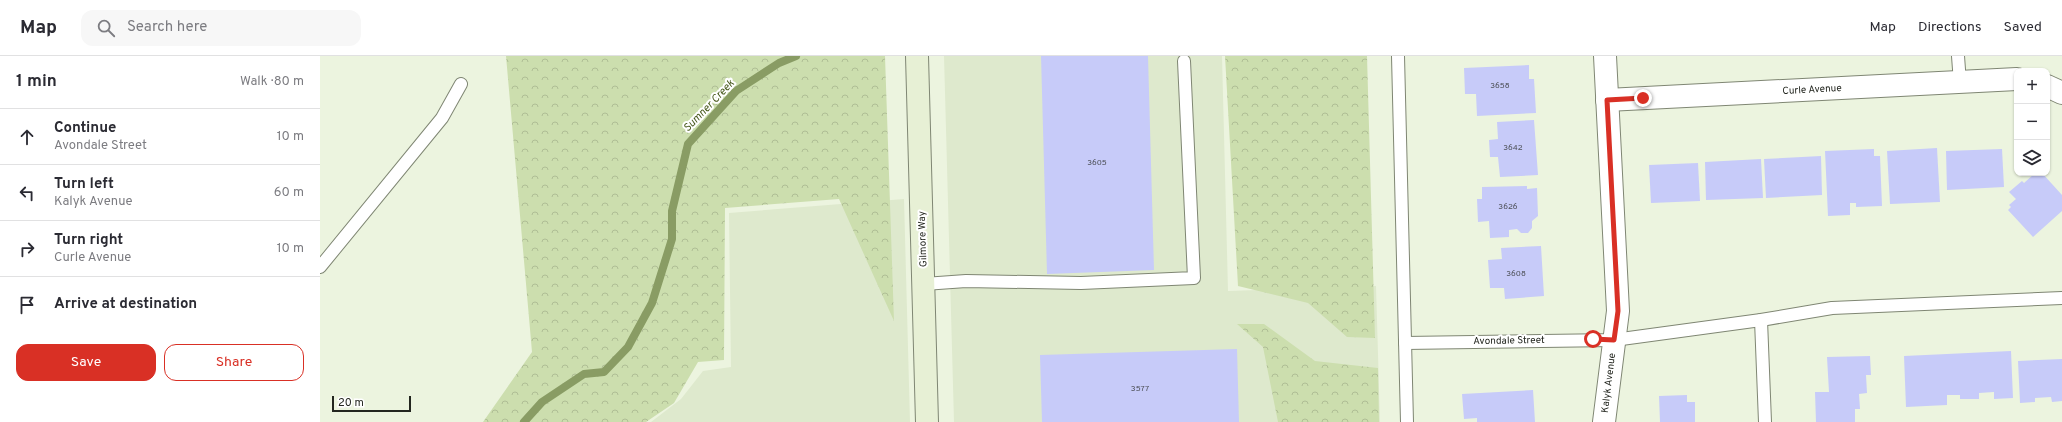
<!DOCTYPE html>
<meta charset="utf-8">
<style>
:root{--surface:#fff;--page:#f7f7f7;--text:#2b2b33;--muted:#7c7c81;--line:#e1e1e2;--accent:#d93025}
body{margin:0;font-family:Overpass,sans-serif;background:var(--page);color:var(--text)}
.controls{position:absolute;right:12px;top:12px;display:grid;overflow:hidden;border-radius:8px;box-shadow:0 1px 3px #0004}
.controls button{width:36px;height:36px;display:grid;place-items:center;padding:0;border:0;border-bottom:1px solid var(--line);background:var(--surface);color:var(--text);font:20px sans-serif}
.scale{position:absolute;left:12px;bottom:10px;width:79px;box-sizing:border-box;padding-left:4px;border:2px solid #23261f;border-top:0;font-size:11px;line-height:14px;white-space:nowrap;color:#23261f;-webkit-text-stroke:3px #fff;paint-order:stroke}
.stop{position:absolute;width:12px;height:12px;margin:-9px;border:3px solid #d93025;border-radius:50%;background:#fff}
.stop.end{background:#d93025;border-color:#fff;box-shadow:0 1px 4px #0008}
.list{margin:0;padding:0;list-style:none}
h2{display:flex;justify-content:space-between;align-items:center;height:52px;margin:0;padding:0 16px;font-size:17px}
h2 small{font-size:13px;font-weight:400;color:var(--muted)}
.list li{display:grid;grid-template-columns:26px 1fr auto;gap:12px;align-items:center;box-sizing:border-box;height:56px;padding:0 16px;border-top:1px solid var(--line)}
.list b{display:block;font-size:15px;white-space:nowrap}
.list p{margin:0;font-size:13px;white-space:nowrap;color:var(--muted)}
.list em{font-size:13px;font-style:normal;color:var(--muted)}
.actions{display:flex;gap:8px;padding:12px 16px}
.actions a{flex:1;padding:9px 0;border:1px solid var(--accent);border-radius:12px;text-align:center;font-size:14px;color:var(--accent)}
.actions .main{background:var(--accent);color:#fff}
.icon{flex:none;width:22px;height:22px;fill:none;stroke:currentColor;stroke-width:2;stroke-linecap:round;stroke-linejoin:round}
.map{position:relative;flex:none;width:1742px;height:366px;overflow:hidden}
header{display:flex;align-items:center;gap:24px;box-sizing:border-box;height:56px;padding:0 20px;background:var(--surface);border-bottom:1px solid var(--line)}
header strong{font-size:19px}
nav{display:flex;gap:22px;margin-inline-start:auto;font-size:14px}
.search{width:280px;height:36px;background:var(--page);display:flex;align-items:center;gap:10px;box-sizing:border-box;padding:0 14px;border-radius:12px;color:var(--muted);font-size:15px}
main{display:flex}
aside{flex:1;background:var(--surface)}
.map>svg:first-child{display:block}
.built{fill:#dee9cd}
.forest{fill:url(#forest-crowns)}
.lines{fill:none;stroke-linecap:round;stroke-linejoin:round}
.stream{stroke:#899c64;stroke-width:8}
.building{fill:#c7cbf9}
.lane-casing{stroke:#7f8673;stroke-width:14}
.street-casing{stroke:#7f8673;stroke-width:24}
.secondary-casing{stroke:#7f8673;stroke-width:24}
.lane{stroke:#fff;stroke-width:12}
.street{stroke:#fff;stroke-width:22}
.secondary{stroke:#e7f0d5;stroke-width:22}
.route{stroke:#d93025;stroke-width:5}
.labels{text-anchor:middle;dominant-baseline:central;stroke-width:4;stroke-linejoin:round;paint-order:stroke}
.number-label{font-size:8px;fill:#4c4f56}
.street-label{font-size:10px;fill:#23261f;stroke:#fff}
.water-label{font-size:11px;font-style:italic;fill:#45571a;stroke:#fff}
</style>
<header>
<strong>Map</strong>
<div class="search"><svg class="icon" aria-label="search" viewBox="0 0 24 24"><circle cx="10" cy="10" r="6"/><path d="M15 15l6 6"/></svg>Search here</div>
<nav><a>Map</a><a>Directions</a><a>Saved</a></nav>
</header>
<main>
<aside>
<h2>1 min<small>Walk · 80 m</small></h2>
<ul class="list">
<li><svg class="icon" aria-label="ahead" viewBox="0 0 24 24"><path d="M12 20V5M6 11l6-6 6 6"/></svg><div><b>Continue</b><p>Avondale Street</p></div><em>10 m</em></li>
<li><svg class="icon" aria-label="left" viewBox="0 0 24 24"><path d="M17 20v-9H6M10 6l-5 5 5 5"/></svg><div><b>Turn left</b><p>Kalyk Avenue</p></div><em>60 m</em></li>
<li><svg class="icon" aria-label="right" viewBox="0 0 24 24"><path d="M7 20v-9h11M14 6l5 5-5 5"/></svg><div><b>Turn right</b><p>Curle Avenue</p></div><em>10 m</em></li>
<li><svg class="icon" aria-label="arrive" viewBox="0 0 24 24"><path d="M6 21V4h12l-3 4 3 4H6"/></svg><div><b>Arrive at destination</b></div></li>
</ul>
<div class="actions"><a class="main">Save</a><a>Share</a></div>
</aside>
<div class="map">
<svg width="1742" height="366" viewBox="0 0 1742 366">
<defs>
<pattern id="forest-crowns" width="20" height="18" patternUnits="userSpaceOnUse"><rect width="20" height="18" fill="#ccdeae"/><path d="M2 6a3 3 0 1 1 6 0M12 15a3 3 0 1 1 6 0" fill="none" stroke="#afbe95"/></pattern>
</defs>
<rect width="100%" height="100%" fill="#ecf4df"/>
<g class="built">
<polygon points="624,0 902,0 908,235 1056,230 1060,366 634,366"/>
<polygon points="584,143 590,366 331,366 361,343 383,315 411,311 409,157"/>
</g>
<g class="forest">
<polygon points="186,0 565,0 574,265 519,143 405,152 404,304 378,306 354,347 326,366 163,366 212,296"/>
<polygon points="905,0 1047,0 1055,282 1027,281 988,247 918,230"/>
<polygon points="917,268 944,268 995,305 1058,312 1059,366 958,366 943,291"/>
</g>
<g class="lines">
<polyline class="stream" points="204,366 222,346 264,318 284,316 308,291 332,247 352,183 352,155 368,88 416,35 459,7 476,0"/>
</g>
<g class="building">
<polygon points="721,0 828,0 834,214 727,218"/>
<polygon points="1209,9 1209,23 1214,23 1216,57 1157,60 1156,38 1145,38 1144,12"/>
<polygon points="1214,64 1218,119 1180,121 1178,101 1170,101 1169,84 1178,83 1177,66"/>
<polygon points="1617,92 1620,146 1570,148 1567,95"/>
<polygon points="1554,93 1554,100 1560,100 1562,150 1536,151 1536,147 1530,147 1530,159 1508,160 1505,95"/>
<polygon points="1682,93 1684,131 1627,134 1626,95"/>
<polygon points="1501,100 1502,139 1446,142 1444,103"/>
<polygon points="1441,103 1443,142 1386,144 1385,106"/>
<polygon points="1378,107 1380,145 1331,147 1329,109"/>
<polygon points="1715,117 1722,117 1742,139 1742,155 1713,181 1688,154 1691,151 1689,149 1696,143 1689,136 1702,125 1704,127"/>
<polygon points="1207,130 1207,133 1217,132 1218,160 1212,165 1212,172 1208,177 1201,177 1197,173 1189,174 1189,181 1170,182 1169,165 1158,166 1157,143 1162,143 1162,131"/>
<polygon points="1221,190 1224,240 1185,243 1184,232 1170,232 1168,204 1182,203 1181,192"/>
<polygon points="917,293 919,366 722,366 720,299"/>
<polygon points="1691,295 1693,342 1674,343 1674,336 1659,337 1659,343 1640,343 1640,339 1627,339 1627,349 1586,351 1584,300"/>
<polygon points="1550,300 1551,319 1546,319 1547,337 1539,338 1540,353 1535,353 1535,366 1496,366 1495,336 1509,336 1507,301"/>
<polygon points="1742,303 1742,345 1732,346 1731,341 1715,342 1715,346 1700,347 1698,305"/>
<polygon points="1213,334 1215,366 1157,366 1157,362 1144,363 1142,338"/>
<polygon points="1367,339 1367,346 1375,346 1375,366 1340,366 1339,340"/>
</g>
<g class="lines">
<g class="lane-casing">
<g id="lane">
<polyline points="1078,0 1087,366"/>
<polyline points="1638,0 1640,27"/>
<polyline points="0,211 122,62 141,28"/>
<polyline points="604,228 646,225 761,227 874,222 864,5"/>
<polyline points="1441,264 1445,366"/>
<polyline points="1085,287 1294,284 1441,264 1512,252 1742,242"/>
</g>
</g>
<g class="street-casing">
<g id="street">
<polyline points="1727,30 1742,37"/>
<polyline points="1287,44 1697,23"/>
<polyline points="1284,366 1298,255 1285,0"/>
</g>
</g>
<g class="secondary-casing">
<polyline id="secondary" points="597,0 607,366"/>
</g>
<use href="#lane" class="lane"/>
<use href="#street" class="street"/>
<use href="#secondary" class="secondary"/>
</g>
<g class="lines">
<polyline class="route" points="1273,283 1294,284 1298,255 1287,44 1323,42"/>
</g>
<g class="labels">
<g class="number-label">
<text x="1180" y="30">3658</text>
<text x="1193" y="92">3642</text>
<text x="777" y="107">3605</text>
<text x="1188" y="151">3626</text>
<text x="1196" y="218">3608</text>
<text x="820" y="333">3577</text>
</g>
<g class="street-label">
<text transform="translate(1492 34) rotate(-3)">Curle Avenue</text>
<text transform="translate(603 183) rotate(-92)">Gilmore Way</text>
<text transform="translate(1189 285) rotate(-1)">Avondale Street</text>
<text transform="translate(1289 327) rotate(-83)">Kalyk Avenue</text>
</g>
<g class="water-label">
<text transform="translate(389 50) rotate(-46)">Sumner Creek</text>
</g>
</g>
</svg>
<div class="controls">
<button>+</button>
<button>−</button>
<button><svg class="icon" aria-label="layers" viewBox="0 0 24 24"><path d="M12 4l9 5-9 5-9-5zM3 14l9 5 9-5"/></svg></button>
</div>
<div class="scale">20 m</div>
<div class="stop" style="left:1273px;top:283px"></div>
<div class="stop end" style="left:1323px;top:42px"></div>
</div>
</main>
